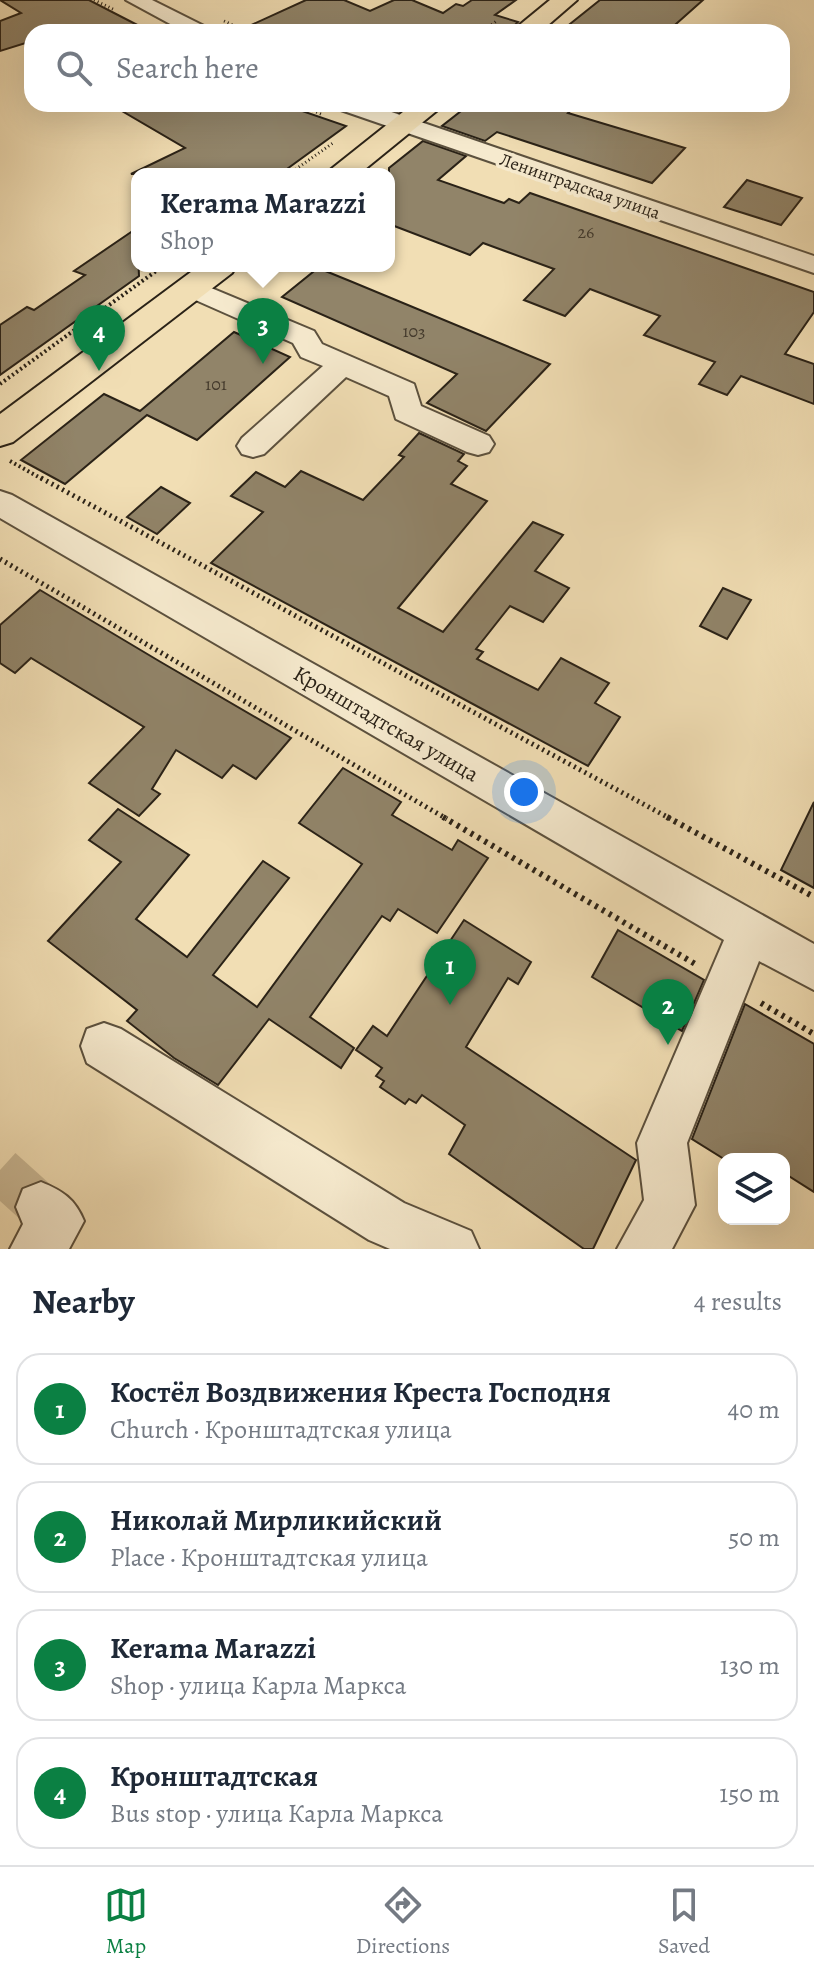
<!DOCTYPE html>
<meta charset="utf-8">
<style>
:root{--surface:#fff;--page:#f6f6f7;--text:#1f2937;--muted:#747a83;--line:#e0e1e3;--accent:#0b8043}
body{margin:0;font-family:Alegreya,serif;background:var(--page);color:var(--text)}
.controls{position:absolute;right:24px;bottom:24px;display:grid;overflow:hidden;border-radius:16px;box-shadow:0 8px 32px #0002}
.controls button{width:72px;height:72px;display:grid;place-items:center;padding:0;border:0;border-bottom:2px solid var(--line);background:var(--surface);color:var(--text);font:40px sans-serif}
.you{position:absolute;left:524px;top:792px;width:28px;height:28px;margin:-20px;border:6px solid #fff;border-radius:50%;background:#1a73e8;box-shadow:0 0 0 12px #1a73e833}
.badge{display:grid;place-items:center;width:52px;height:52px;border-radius:50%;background:var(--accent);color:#fff;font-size:26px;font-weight:700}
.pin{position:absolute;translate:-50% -66px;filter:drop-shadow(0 2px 4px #0008)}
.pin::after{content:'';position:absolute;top:42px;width:28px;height:24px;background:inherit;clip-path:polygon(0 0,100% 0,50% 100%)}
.popup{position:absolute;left:131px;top:168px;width:264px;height:104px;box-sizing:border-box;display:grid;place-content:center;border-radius:16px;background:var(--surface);filter:drop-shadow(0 2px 6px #0005);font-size:26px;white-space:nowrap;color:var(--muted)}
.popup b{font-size:30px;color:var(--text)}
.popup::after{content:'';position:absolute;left:50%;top:100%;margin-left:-16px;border:16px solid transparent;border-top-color:var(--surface)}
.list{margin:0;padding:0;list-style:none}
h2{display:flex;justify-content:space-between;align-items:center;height:104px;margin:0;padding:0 32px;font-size:34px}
h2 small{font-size:26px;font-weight:400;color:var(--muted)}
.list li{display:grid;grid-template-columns:52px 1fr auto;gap:24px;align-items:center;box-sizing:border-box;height:112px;margin:0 16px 16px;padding:0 16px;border:2px solid var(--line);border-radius:24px}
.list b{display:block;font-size:30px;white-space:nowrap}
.list p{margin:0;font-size:26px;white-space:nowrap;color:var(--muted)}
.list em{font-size:26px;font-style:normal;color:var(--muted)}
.icon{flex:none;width:44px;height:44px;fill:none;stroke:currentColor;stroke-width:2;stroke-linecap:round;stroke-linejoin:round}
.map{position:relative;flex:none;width:814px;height:1249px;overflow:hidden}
.search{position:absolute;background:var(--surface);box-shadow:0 8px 32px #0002;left:24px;right:24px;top:24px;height:88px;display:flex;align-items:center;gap:20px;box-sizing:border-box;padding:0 28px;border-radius:24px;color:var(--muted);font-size:30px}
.sheet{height:616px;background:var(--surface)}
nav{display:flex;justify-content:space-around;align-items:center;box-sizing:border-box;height:112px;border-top:2px solid var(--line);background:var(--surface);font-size:22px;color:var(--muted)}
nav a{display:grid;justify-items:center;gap:4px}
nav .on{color:var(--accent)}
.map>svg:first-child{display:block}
.building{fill:#918469;stroke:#2a2217;stroke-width:2}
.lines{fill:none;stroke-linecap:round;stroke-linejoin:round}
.minor-tunnel{stroke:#c9b895;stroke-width:46;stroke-dasharray:46 23;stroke-linecap:butt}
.minor-casing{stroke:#5c513e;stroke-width:4}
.major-casing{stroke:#2a2217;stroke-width:4}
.path-far3{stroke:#2a2217;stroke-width:3;stroke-dasharray:1 3;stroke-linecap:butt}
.path-far2{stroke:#2a2217;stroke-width:4;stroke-dasharray:2 3;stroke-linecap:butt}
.path-far1{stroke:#2a2217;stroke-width:5;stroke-dasharray:2 4;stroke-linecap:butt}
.path{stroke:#2a2217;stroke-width:6;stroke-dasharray:3 5;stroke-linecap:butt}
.minor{fill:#f6eace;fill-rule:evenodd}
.major{fill:#f1deb4;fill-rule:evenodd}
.labels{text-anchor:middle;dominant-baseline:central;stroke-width:7;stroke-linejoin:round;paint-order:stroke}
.far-street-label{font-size:18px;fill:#2a2217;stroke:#f6eace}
.number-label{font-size:18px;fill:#443a2c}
.street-label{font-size:22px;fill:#2a2217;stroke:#f6eace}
</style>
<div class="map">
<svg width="814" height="1249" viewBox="0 0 814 1249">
<rect width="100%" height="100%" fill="#f1deb4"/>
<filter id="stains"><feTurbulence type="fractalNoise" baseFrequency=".0025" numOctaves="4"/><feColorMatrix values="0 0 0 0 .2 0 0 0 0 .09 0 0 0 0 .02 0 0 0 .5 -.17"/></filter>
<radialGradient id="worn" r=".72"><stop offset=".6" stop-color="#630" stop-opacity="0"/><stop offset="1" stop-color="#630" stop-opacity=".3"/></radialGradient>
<g class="building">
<polygon points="0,0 89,0 151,32 32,32 32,41 0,51 0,21 21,13"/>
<polygon points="306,0 344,0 370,11 394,0 412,0 443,13 456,4 463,6 472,0 516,0 495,15 518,22 508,32 236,32"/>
<polygon points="600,0 703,0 667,32 560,32"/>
<polygon points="110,104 282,104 346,126 280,174 131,174 185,148"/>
<polygon points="470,104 578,104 568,113 685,148 652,183 497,132 485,141 442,126"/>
<polygon points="423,141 466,156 438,180 504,203 509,199 519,203 530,193 814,292 814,312 785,354 814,364 814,404 741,376 727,395 699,384 715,362 644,335 660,316 590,289 565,316 524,300 554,269 483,243 470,255 389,224 389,168"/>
<polygon points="747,180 802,198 781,225 724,207"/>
<polygon points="137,228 139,276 0,375 0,325 27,307 34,310 85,275 74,271"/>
<polygon points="318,268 350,281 550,364 486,431 427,403 457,374 282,297"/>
<polygon points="234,332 290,357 197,440 147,415 65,484 21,460 104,394 140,411"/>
<polygon points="419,433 464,454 458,461 467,466 451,484 487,501 398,608 443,632 533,522 563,535 535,571 569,588 543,622 510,606 476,649 483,652 477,659 538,690 561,658 609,683 595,703 620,717 588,766 211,563 263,512 231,496 256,472 285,487 301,471 363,500 404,457 399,455"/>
<polygon points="161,487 190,503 157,534 127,517"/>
<polygon points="723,588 751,600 727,639 700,626"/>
<polygon points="40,590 159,661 291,738 256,779 233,765 222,778 176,750 152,789 160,794 139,816 89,783 144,727 31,658 15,673 0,663 0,625"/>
<polygon points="343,768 401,802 392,815 452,850 458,840 488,858 437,933 398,909 390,921 382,916 310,1017 354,1048 341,1068 269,1019 218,1085 174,1058 127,1021 137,1010 48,941 121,862 89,840 118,809 189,855 136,919 187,957 263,861 289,878 213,975 257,1007 362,864 299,823"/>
<polygon points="814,802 814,888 781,870"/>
<polygon points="464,920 531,962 518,984 508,978 466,1047 636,1160 593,1249 584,1249 449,1154 465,1125 422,1095 416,1103 409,1099 405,1104 380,1087 384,1081 376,1076 382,1068 356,1050 373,1026 387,1036"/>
<polygon points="618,930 704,980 682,1031 592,977"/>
<polygon points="745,1004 814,1044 814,1192 784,1173 784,1159 724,1159 692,1139"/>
</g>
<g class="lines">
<polyline class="minor-tunnel" points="0,1170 41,1207"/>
<g class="minor-casing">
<g id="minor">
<polygon points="126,0 152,0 208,28 211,32 185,32"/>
<polygon points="335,104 368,104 814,256 814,273 338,109"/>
<polygon points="192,280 314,331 322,344 414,384 421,406 489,436 494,444 489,452 478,455 467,452 396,419 389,396 346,377 264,454 253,457 242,454 237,446 242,438 323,366 301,357 293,343 182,294 178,288 182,282"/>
<polygon points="0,491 12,495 814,944 814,990 759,961 687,1143 695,1205 672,1249 617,1249 644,1200 637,1143 724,940 0,518"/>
<polygon points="104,1023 121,1029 404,1203 471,1231 479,1249 390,1249 369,1240 87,1063 81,1046 87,1029"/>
<path d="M41,1182c22,9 34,17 43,39l-15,28h-59l13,-25 -7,-17 7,-18z"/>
</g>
</g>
<g class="major-casing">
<g id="major">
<polygon points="550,0 577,0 540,32 511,32"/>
<polygon points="413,104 445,104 359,174 325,174"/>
<polygon points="199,266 236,266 232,273 13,442 0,446 0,414"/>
</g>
</g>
<g class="path-far3">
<polyline points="94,0 115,10"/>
<polyline points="224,21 248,32"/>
<polyline points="482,32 498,20"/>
<polyline points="298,104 323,115"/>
<polyline points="289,174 333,143"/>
</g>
<g class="path-far2">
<polyline points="0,384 163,266"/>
<polyline points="10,461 44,480"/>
</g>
<g class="path-far1">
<polyline points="41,478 671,819"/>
<polyline points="0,559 447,819"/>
</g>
<g class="path">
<polyline points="443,817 697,965"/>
<polyline points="667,817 814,897"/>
<polyline points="761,1003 814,1034"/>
</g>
<use href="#minor" class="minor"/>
<use href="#major" class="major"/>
</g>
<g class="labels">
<g class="far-street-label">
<text transform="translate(580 186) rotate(19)">Ленинградская улица</text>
</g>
<g class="number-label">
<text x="586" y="232">26</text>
<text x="414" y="331">103</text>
<text x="216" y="384">101</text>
</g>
<g class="street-label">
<text transform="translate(386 724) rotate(30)">Кронштадтская улица</text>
</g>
</g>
<rect width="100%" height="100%" filter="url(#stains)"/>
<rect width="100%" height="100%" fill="url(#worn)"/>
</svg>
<div class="controls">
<button><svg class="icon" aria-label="layers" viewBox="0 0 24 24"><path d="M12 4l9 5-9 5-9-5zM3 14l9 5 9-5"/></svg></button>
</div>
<div class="you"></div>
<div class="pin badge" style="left:450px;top:1005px">1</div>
<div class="pin badge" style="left:668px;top:1045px">2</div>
<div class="pin badge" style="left:263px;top:364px">3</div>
<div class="popup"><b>Kerama Marazzi</b>Shop</div>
<div class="pin badge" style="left:99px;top:371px">4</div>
<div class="search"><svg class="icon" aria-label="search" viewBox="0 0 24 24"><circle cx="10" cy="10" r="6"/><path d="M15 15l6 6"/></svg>Search here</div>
</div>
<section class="sheet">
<h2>Nearby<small>4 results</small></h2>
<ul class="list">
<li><span class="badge">1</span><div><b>Костёл Воздвижения Креста Господня</b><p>Church · Кронштадтская улица</p></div><em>40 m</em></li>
<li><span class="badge">2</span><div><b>Николай Мирликийский</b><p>Place · Кронштадтская улица</p></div><em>50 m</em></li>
<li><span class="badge">3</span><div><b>Kerama Marazzi</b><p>Shop · улица Карла Маркса</p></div><em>130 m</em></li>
<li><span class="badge">4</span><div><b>Кронштадтская</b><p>Bus stop · улица Карла Маркса</p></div><em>150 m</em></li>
</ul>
</section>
<nav>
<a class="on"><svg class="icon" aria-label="map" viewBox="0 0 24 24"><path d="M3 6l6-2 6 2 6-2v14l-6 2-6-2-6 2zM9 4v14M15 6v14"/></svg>Map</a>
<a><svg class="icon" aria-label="directions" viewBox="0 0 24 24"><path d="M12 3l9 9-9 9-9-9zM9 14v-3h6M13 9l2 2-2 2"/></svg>Directions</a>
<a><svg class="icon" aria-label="saved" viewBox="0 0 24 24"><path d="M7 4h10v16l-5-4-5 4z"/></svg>Saved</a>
</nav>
